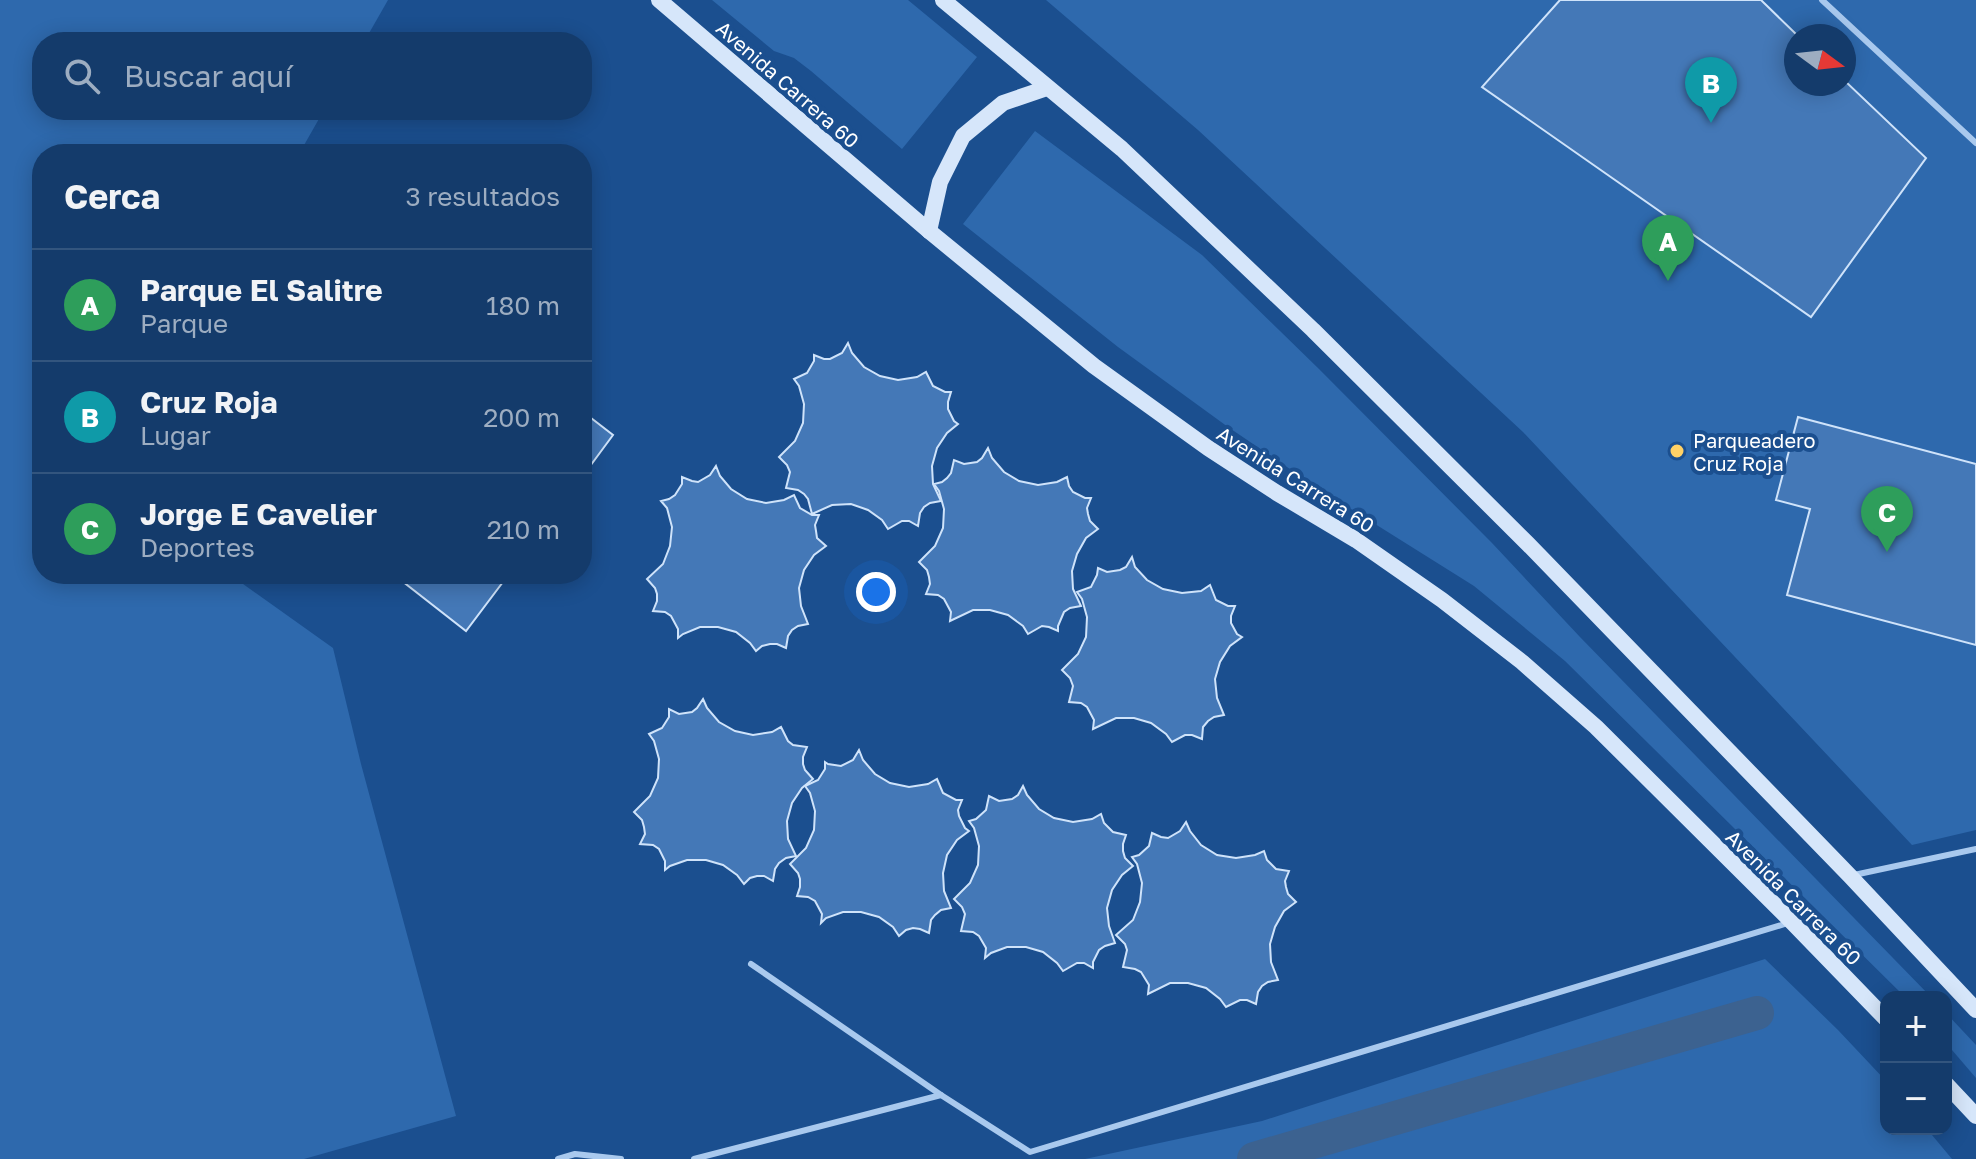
<!DOCTYPE html>
<html lang="es">
<meta charset="utf-8">
<style>
:root{--surface:#143b6b;--page:#1d4271;--text:#f1f3f6;--muted:#9dadc1;--line:#33557e;--accent:#ffd166}
body{margin:0;font-family:"Golos Text",sans-serif;background:var(--page);color:var(--text)}
.controls{position:absolute;right:24px;bottom:24px;display:grid;overflow:hidden;border-radius:16px;box-shadow:0 4px 20px #0003}
.controls button{width:72px;height:72px;display:grid;place-items:center;padding:0;border:0;border-bottom:2px solid var(--line);background:var(--surface);color:var(--text);font:40px sans-serif}
.compass{position:absolute;left:1784px;top:24px;width:72px;height:72px;border-radius:50%;background:var(--surface);box-shadow:0 4px 20px #0003;rotate:105deg}
.you{position:absolute;left:876px;top:592px;width:28px;height:28px;margin:-20px;border:6px solid #fff;border-radius:50%;background:#1a73e8;box-shadow:0 0 0 12px #1a73e833}
.badge{display:grid;place-items:center;width:52px;height:52px;border-radius:50%;background:var(--accent);color:#fff;font-size:26px;font-weight:700}
.pin{position:absolute;translate:-50% -66px;filter:drop-shadow(0 2px 4px #0008)}
.pin::after{content:'';position:absolute;top:42px;width:28px;height:24px;background:inherit;clip-path:polygon(0 0,100% 0,50% 100%)}
.list{margin:0;padding:0;list-style:none}
h2{display:flex;justify-content:space-between;align-items:center;height:104px;margin:0;padding:0 32px;font-size:34px}
h2 small{font-size:26px;font-weight:400;color:var(--muted)}
.list li{display:grid;grid-template-columns:52px 1fr auto;gap:24px;align-items:center;box-sizing:border-box;height:112px;padding:0 32px;border-top:2px solid var(--line)}
.list b{display:block;font-size:30px;white-space:nowrap}
.list p{margin:0;font-size:26px;white-space:nowrap;color:var(--muted)}
.list em{font-size:26px;font-style:normal;color:var(--muted)}
.icon{flex:none;width:44px;height:44px;fill:none;stroke:currentColor;stroke-width:2;stroke-linecap:round;stroke-linejoin:round}
.map{position:relative;flex:none;width:1976px;height:1159px;overflow:hidden}
.search{position:absolute;background:var(--surface);box-shadow:0 4px 20px #0003;left:32px;top:32px;width:560px;height:88px;display:flex;align-items:center;gap:20px;box-sizing:border-box;padding:0 28px;border-radius:32px;color:var(--muted);font-size:30px}
.panel{position:absolute;background:var(--surface);box-shadow:0 4px 20px #0003;left:32px;top:144px;width:560px;height:440px;border-radius:32px}
.map>svg:first-child{display:block}
.green{fill:#2e69ad;fill-rule:evenodd}
.lines{fill:none;stroke-linecap:round;stroke-linejoin:round}
.canal{stroke:#3c6290;stroke-width:34}
.building{fill:#4478b7;stroke:#cfe3fa;stroke-width:2}
.lane{stroke:#a9c9ee;stroke-width:6}
.secondary{stroke:#d6e6fa;stroke-width:16}
.poi-dot{fill:#ffd166;stroke:#1b4f8f;stroke-width:3}
.labels{text-anchor:middle;dominant-baseline:central;stroke-width:8;stroke-linejoin:round;paint-order:stroke}
.street-label{font-size:20px;fill:#fff;stroke:#1b4f8f}
.poi-label{font-size:20px;fill:#fff;stroke:#1b4f8f;text-anchor:start}
</style>
<div class="map">
<svg width="1976" height="1159" viewBox="0 0 1976 1159">
<rect width="100%" height="100%" fill="#1b4f8f"/>
<g class="green">
<polygon points="0,0 388,0 364,42 42,42 42,110 324,110 299,154 42,154 42,574 229,574 333,648 361,764 456,1116 304,1159 0,1159"/>
<polygon points="712,0 908,0 977,57 902,149 811,71 794,58 774,51"/>
<path d="M1046,0h930v830l-64,15 -389,-413 -325,-302zM1796,36h48v48h-48z"/>
<polygon points="1035,131 1202,255 1319,369 1492,543 1580,637 1931,997 1905,997 1565,661 1474,586 1324,492 1228,427 1118,347 963,224"/>
<polygon points="1765,959 1838,1030 1886,1081 1886,1129 1927,1129 1952,1159 1085,1159 1262,1121"/>
<polygon points="1946,1013 1976,1045 1976,1078 1946,1043"/>
</g>
<g class="lines">
<polyline class="canal" points="1254,1159 1757,1013"/>
</g>
<g class="building">
<polygon points="1560,0 1761,0 1798,36 1796,36 1796,84 1844,84 1844,80 1926,158 1811,317 1482,87"/>
<polygon points="848,343 852,353 864,367 880,376 898,380 917,377 926,372 933,386 945,392 951,392 948,402 948,409 954,421 958,424 947,433 937,448 932,466 933,484 941,501 930,503 924,507 920,513 918,526 909,521 902,521 888,529 882,520 868,510 851,504 832,505 812,514 808,499 804,494 798,490 786,488 790,472 787,465 779,457 795,441 803,423 804,404 799,386 794,379 807,373 814,361 814,355 824,359 830,359 842,353"/>
<polygon points="582,411 613,435 582,477"/>
<polygon points="1798,417 1976,464 1976,645 1787,595 1810,509 1776,500"/>
<polygon points="988,448 992,458 1004,472 1019,481 1038,485 1057,482 1067,477 1069,486 1073,492 1085,498 1091,498 1087,508 1088,514 1090,521 1098,529 1086,538 1077,554 1072,571 1073,589 1081,606 1070,608 1064,612 1058,626 1058,631 1049,627 1042,626 1028,634 1023,626 1008,615 990,610 973,610 950,621 951,612 944,599 938,595 926,594 930,584 929,577 927,570 919,562 935,546 943,528 944,509 939,491 934,484 942,482 947,478 951,473 954,460 964,464 977,462 982,458"/>
<polygon points="716,466 720,476 731,489 747,499 766,503 784,500 794,495 800,508 812,515 819,515 815,525 816,531 817,538 826,546 814,555 804,570 799,588 801,606 808,624 798,626 792,630 788,636 786,648 777,644 770,644 762,646 756,651 750,643 736,632 718,627 700,627 683,634 678,638 678,629 671,616 665,612 653,611 657,601 657,594 655,588 647,579 663,564 670,546 672,527 667,508 661,501 669,499 675,495 682,484 682,477 692,481 698,482 710,475"/>
<polygon points="1132,557 1135,567 1147,580 1163,589 1182,593 1201,591 1210,585 1216,600 1228,606 1235,606 1231,616 1231,623 1237,634 1242,637 1230,646 1220,662 1215,679 1217,698 1224,715 1214,717 1208,721 1203,727 1202,739 1192,735 1185,735 1172,742 1166,734 1151,723 1134,718 1116,718 1093,729 1094,720 1087,707 1081,703 1069,702 1073,686 1070,678 1062,670 1078,654 1086,637 1087,617 1082,599 1077,592 1091,587 1097,575 1098,568 1107,572 1120,570 1126,567"/>
<polygon points="393,574 509,574 466,631"/>
<polygon points="703,699 707,708 719,722 735,731 753,735 772,732 781,727 788,741 793,745 807,747 803,757 803,764 805,770 813,779 802,788 792,803 787,821 788,839 796,856 786,858 779,863 775,869 773,881 764,876 757,876 750,878 744,884 737,875 723,865 706,860 687,860 670,866 665,870 665,861 659,849 653,845 640,844 645,834 644,827 642,820 634,812 650,796 658,778 659,759 654,741 649,734 662,728 669,717 669,709 679,714 692,712 697,708"/>
<polygon points="859,750 863,760 875,774 890,783 909,787 928,784 937,779 943,793 956,800 962,800 958,810 959,816 965,828 969,831 957,840 947,855 943,873 944,891 951,908 941,910 935,915 931,920 929,933 920,929 913,928 906,930 899,936 893,927 879,917 861,912 843,912 826,918 821,923 822,914 815,901 808,897 797,896 800,887 800,879 798,873 790,864 806,848 814,830 815,811 810,793 805,786 818,780 825,769 825,762 828,764 841,766 853,760"/>
<polygon points="1023,786 1027,795 1039,809 1054,818 1073,822 1092,819 1101,814 1104,823 1113,832 1126,835 1123,844 1123,851 1125,858 1133,866 1122,875 1112,890 1107,908 1109,926 1115,943 1105,946 1099,950 1093,962 1093,968 1084,963 1077,963 1063,971 1057,963 1043,952 1026,947 1007,947 991,953 985,958 986,948 979,936 973,932 961,931 965,914 962,907 954,899 970,883 978,865 979,846 974,828 969,821 976,819 986,810 989,796 999,801 1012,799 1018,795"/>
<polygon points="1186,822 1190,831 1201,845 1217,855 1236,858 1255,855 1264,851 1267,860 1276,869 1289,871 1285,881 1286,887 1288,894 1296,902 1284,911 1275,927 1270,944 1271,962 1278,980 1268,982 1262,986 1258,992 1256,1004 1247,1000 1240,1000 1226,1007 1220,999 1206,988 1188,983 1170,983 1148,994 1149,985 1141,972 1135,969 1123,967 1127,950 1125,944 1116,935 1133,920 1140,902 1142,883 1137,864 1132,857 1139,855 1149,846 1152,833 1161,837 1168,838 1180,831"/>
</g>
<g class="lines">
<g class="lane">
<polyline points="1822,0 1976,143"/>
<polyline points="1854,875 1976,849"/>
<polyline points="751,964 941,1095 1030,1152 1788,923"/>
<polyline points="558,1159 575,1154 621,1159"/>
<polyline points="694,1159 941,1095"/>
</g>
<g class="secondary">
<polyline points="659,0 929,231 1094,366 1208,448 1277,493 1356,540 1442,600 1522,662 1596,727 1792,922 1886,1019"/>
<polyline points="943,0 1122,149 1313,330 1528,544 1850,876 1976,1010"/>
<polyline points="929,231 940,182 963,136 1003,103 1047,88"/>
<polyline points="1946,1084 1976,1116"/>
</g>
</g>
<circle class="poi-dot" cx="1677" cy="451" r="8"/>
<g class="labels">
<g class="street-label">
<text transform="translate(788 84) rotate(41)">Avenida Carrera 60</text>
<text transform="translate(1296 479) rotate(32)">Avenida Carrera 60</text>
<text transform="translate(1794 897) rotate(45)">Avenida Carrera 60</text>
</g>
<g class="poi-label">
<text x="1693" y="440">Parqueadero<tspan x="1693" dy="23">Cruz Roja</tspan></text>
</g>
</g>
</svg>
<div class="controls">
<button>+</button>
<button>−</button>
</div>
<svg class="compass" viewBox="-18 -18 36 36"><path d="M0-13l5 13h-10z" fill="#e53935"/><path d="M0 13l5-13h-10z" fill="#9dadc1"/></svg>
<div class="you"></div>
<div class="pin badge" style="left:1668px;top:281px;background:#2e9e5b">A</div>
<div class="pin badge" style="left:1711px;top:123px;background:#0f9aa8">B</div>
<div class="pin badge" style="left:1887px;top:552px;background:#2e9e5b">C</div>
<div class="search"><svg class="icon" aria-label="search" viewBox="0 0 24 24"><circle cx="10" cy="10" r="6"/><path d="M15 15l6 6"/></svg>Buscar aquí</div>
<section class="panel">
<h2>Cerca<small>3 resultados</small></h2>
<ul class="list">
<li><span class="badge" style="background:#2e9e5b">A</span><div><b>Parque El Salitre</b><p>Parque</p></div><em>180 m</em></li>
<li><span class="badge" style="background:#0f9aa8">B</span><div><b>Cruz Roja</b><p>Lugar</p></div><em>200 m</em></li>
<li><span class="badge" style="background:#2e9e5b">C</span><div><b>Jorge E Cavelier</b><p>Deportes</p></div><em>210 m</em></li>
</ul>
</section>
</div>
